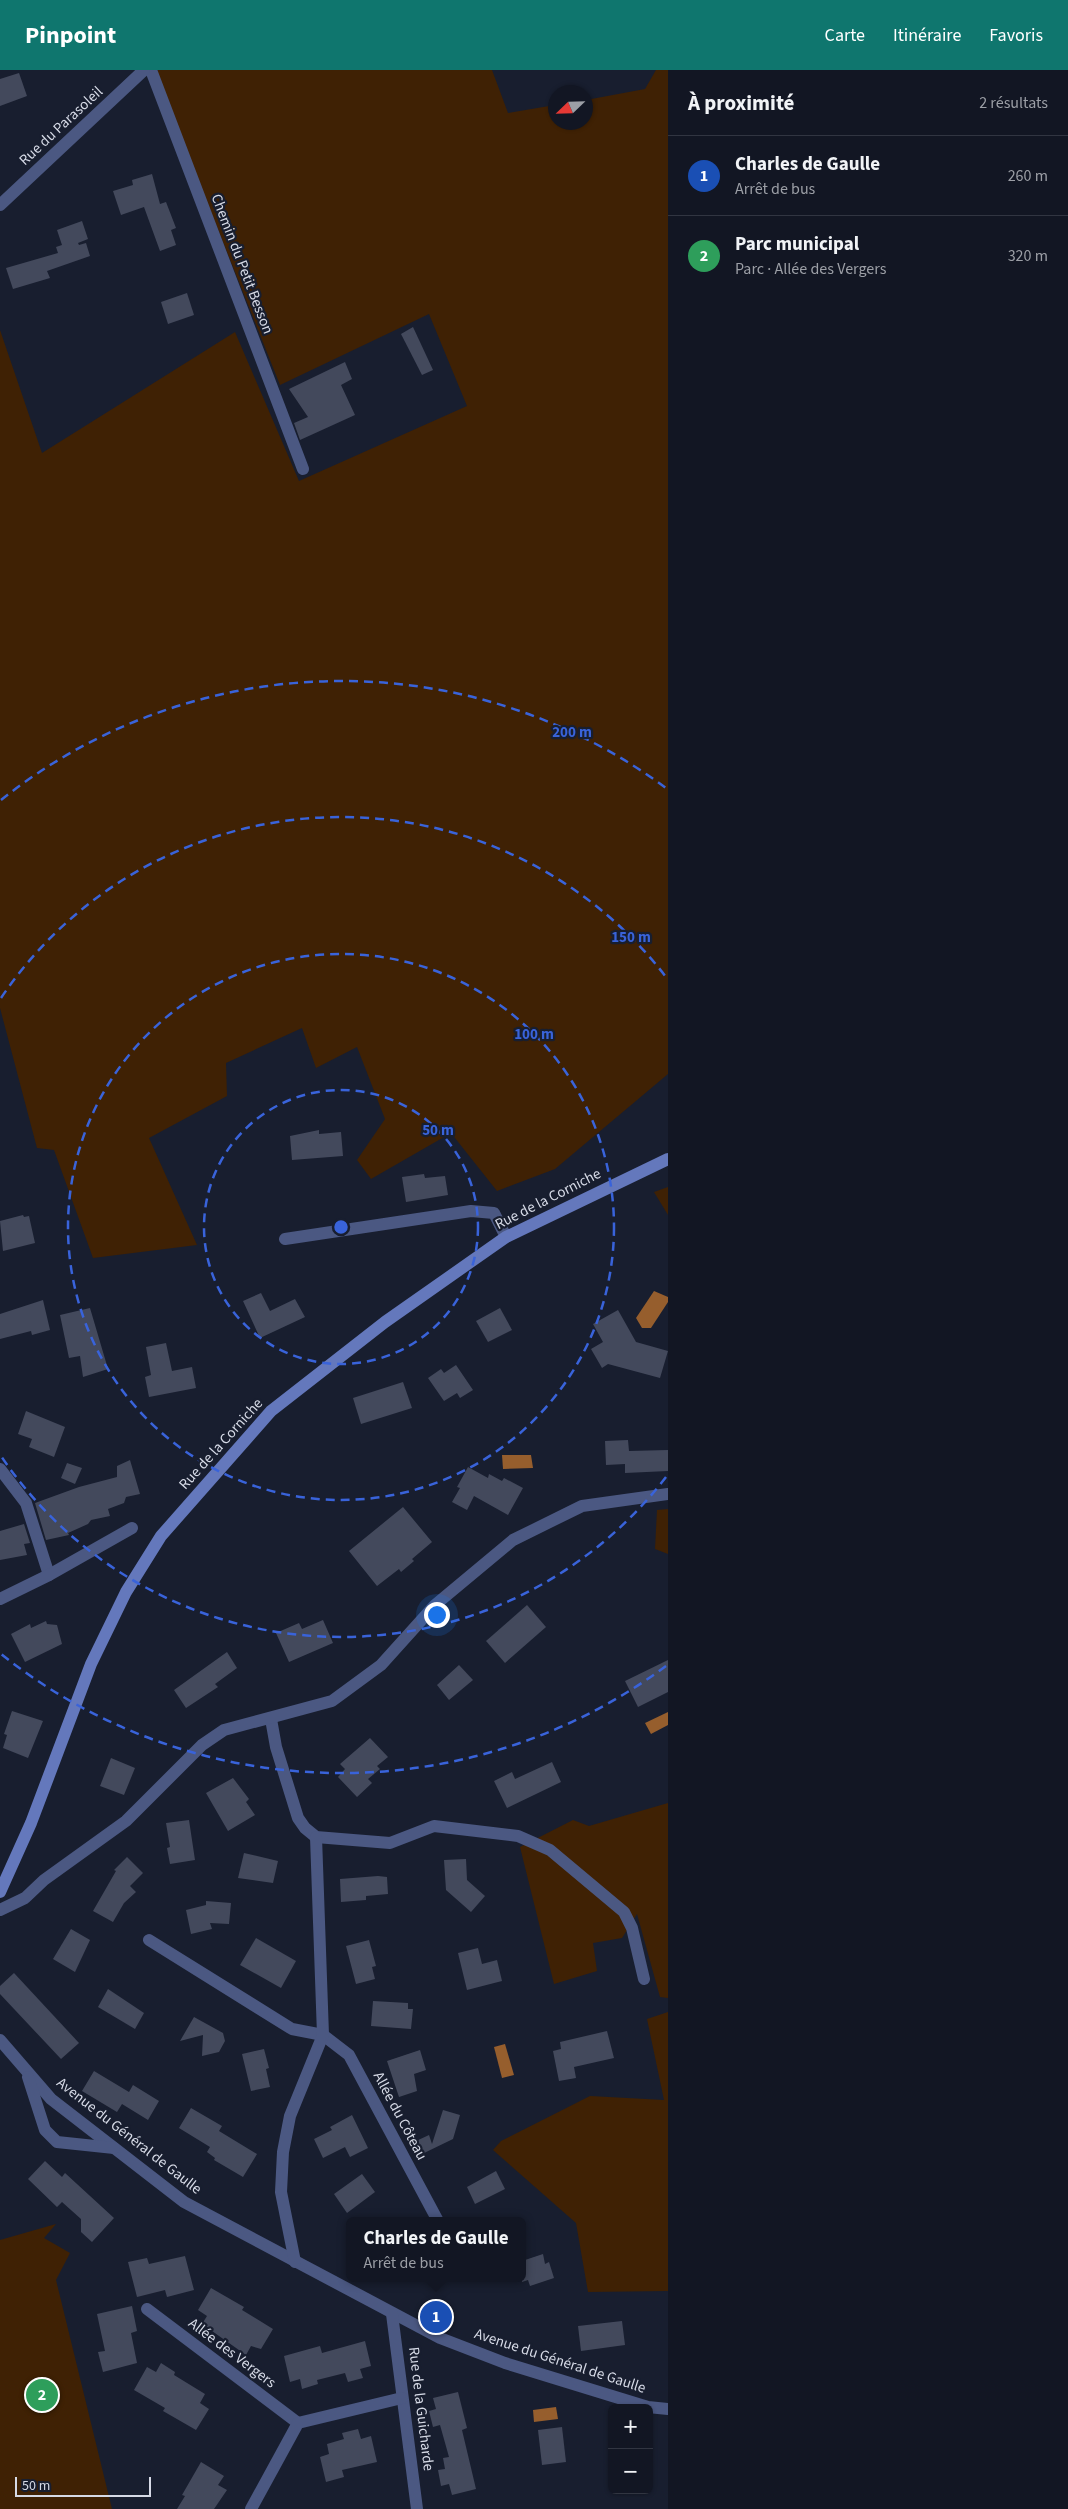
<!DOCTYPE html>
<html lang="fr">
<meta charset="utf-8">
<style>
:root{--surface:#121623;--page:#1f2330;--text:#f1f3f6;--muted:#9c9fa6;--line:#313541;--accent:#0f766e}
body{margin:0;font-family:"Source Sans 3",sans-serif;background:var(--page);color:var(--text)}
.controls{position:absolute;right:15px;bottom:15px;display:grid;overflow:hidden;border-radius:8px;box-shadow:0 1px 4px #0004}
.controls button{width:45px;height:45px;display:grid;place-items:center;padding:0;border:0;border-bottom:1px solid var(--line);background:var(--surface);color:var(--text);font:25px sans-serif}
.compass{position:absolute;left:548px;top:15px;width:45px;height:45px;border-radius:50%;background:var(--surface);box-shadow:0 1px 4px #0004;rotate:247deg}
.scale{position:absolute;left:15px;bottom:12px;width:136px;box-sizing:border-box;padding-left:5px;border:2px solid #d6dae6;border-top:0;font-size:14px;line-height:18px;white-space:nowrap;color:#d6dae6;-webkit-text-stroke:4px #181e2f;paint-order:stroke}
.you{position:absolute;left:436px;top:1544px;width:18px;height:18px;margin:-12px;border:4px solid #fff;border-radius:50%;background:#1a73e8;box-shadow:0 0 0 8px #1a73e833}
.badge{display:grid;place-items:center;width:32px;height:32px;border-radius:50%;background:var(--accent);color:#fff;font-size:16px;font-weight:700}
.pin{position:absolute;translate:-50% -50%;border:2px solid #fff;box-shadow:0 1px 5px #0006}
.popup{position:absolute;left:346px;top:2147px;width:180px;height:65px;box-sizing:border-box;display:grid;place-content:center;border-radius:8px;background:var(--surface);filter:drop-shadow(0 1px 4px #0005);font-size:16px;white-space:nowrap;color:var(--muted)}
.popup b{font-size:19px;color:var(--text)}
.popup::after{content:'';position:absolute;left:50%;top:100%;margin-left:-10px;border:10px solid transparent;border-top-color:var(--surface)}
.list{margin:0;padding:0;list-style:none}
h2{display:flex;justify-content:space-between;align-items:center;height:65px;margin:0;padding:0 20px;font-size:21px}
h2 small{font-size:16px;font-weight:400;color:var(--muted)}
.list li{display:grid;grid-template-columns:32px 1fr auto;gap:15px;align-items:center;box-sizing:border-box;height:80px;padding:0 20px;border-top:1px solid var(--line)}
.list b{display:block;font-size:19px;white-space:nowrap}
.list p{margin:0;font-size:16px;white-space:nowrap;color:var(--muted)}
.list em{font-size:16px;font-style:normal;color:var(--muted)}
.map{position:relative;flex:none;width:668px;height:2439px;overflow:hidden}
header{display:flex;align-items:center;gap:30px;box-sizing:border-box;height:70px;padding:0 25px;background:var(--accent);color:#fff}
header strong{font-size:24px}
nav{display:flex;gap:28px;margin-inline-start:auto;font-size:18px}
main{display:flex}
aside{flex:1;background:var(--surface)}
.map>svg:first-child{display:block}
.green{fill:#3f2104}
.water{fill:#965e2d}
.building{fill:#43495c}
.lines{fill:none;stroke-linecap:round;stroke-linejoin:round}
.street{stroke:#4b5882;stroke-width:12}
.secondary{stroke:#6478bc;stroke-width:12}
.ring{fill:none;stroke:#3963da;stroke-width:2.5;stroke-dasharray:9 6}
.labels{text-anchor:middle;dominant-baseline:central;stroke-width:4.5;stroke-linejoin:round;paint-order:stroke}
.street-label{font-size:15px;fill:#d6dae6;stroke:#181e2f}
.centre{fill:#3963da;stroke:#181e2f;stroke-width:2.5}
.ring-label{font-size:15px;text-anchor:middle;font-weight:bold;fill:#3963da;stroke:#181e2f;stroke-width:4.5;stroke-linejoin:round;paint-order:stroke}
</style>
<header>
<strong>Pinpoint</strong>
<nav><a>Carte</a><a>Itinéraire</a><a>Favoris</a></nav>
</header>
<main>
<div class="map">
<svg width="668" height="2439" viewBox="0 0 668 2439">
<rect width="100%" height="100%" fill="#181e2f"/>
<g class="green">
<polygon points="158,0 492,0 508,43 555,35 556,52 586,52 586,30 645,19 656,0 668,0 668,1004 555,1099 497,1121 451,1063 371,1109 357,1090 385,1049 357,977 316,998 302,958 226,993 227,1026 149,1068 197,1175 93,1188 54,1080 37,1078 0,938 0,260 42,383 235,262 299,411 467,336 429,244 280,315 156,4"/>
<polygon points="668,1117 668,1145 654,1122"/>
<polygon points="668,1439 668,1484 655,1479 657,1440"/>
<polygon points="668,1733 668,1928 660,1927 637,1844 622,1868 593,1873 597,1901 554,1914 520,1777 573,1750 589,1756"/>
<polygon points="668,1942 668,2221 588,2222 576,2153 493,2080 501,2071 590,2026 664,2030 647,1949"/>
<polygon points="56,2154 44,2168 70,2183 56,2210 112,2439 0,2439 0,2170"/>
</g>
<g class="water">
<polygon points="654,1221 668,1227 668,1232 651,1258 642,1258 636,1248"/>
<polygon points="502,1385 531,1385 533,1398 503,1399"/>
<polygon points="668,1642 668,1655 651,1664 645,1653"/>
<polygon points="505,1974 514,2005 502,2008 494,1977"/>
<polygon points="556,2337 558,2349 534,2352 533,2340"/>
</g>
<g class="building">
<polygon points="19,3 27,26 0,36 0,9"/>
<polygon points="152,104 160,134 166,132 176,158 171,160 176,175 160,181 144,137 121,145 113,121 133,115 132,110"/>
<polygon points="82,151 88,169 78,173 79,175 86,173 90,186 47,201 50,208 13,219 6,198 58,183 56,177 62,175 57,160"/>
<polygon points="187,223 194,245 168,254 161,232"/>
<polygon points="413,257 433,300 422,305 401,264"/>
<polygon points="345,292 352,309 341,315 355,345 300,370 294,353 308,347 289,319"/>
<polygon points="319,1060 319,1064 341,1062 343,1086 292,1090 290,1066"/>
<polygon points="424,1104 425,1108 445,1106 448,1125 406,1132 402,1107"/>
<polygon points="23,1145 24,1147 29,1146 35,1173 3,1181 0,1151"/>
<polygon points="261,1223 270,1241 295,1229 305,1247 260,1268 243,1231"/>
<polygon points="43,1230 50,1260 32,1265 31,1261 0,1269 0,1244"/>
<polygon points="90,1238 108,1299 83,1307 80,1286 69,1288 60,1245"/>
<polygon points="500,1238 512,1260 488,1272 476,1251"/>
<polygon points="618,1240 636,1272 668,1281 660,1308 608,1294 602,1298 591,1279 603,1272 593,1254"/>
<polygon points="166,1273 172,1301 192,1297 196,1318 149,1327 145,1307 151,1305 146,1277"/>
<polygon points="456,1295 473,1320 460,1328 457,1323 444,1331 428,1308 441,1299 444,1303"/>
<polygon points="403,1312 412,1338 361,1354 353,1328"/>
<polygon points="26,1341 65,1357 54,1387 29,1377 32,1369 18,1364"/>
<polygon points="628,1370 629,1381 668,1380 668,1401 625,1403 625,1394 606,1395 605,1371"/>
<polygon points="130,1390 140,1424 126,1427 124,1433 108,1439 110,1446 91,1450 88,1454 68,1463 69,1465 46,1470 35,1433 79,1417 117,1407 117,1396"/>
<polygon points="67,1393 82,1398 75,1414 61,1408"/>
<polygon points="468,1397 488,1408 489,1404 502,1411 504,1408 523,1418 508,1445 474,1426 467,1440 452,1432 460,1418 457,1417"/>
<polygon points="403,1437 432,1472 412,1489 414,1491 401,1502 399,1499 377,1516 349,1481"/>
<polygon points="24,1454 30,1473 24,1474 27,1485 0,1490 0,1461"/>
<polygon points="527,1535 546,1557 505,1593 486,1571"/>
<polygon points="323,1550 333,1573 289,1592 276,1563 299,1553 302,1559"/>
<polygon points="46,1551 47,1554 57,1555 62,1574 25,1592 11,1564 30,1554 31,1558"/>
<polygon points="227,1582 237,1598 215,1614 218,1617 186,1638 174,1620"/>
<polygon points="668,1590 668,1622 638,1637 625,1611"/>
<polygon points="459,1595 473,1610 449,1630 437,1615"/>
<polygon points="12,1641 43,1651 28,1688 3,1678 7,1665 4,1664"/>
<polygon points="370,1668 388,1687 377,1696 380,1699 368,1709 372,1713 357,1727 338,1707 345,1699 340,1694"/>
<polygon points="111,1688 135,1698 124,1725 100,1716"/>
<polygon points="552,1692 561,1712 507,1738 494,1711 512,1702 515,1709"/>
<polygon points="233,1708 249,1729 246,1732 255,1745 228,1761 206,1723"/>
<polygon points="189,1750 195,1790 170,1794 167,1778 170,1777 166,1753"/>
<polygon points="244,1783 278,1791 273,1813 238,1808"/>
<polygon points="127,1787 143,1803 130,1816 136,1822 124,1833 113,1852 93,1841 116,1801 114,1800"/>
<polygon points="466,1789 467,1810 485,1826 471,1842 446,1820 444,1790"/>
<polygon points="378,1806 387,1807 388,1824 366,1826 366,1830 341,1832 340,1809"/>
<polygon points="206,1831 231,1833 229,1854 210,1853 212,1859 191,1864 186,1840 206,1835"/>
<polygon points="71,1859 90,1870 75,1902 53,1889"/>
<polygon points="256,1868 296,1891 281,1918 240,1895"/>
<polygon points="369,1870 376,1896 372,1897 375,1909 356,1914 346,1876"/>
<polygon points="478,1878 482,1894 497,1890 502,1911 467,1920 458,1883"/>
<polygon points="14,1903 79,1973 61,1989 0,1924 0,1916"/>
<polygon points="108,1919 144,1943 135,1959 98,1937"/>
<polygon points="373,1931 408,1933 408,1939 413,1939 411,1959 371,1956"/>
<polygon points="194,1947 223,1963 225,1971 219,1982 202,1986 203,1965 180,1971"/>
<polygon points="607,1961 614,1988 574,1997 576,2008 559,2011 553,1981 561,1979 560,1972"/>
<polygon points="264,1979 269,1998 266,1999 270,2017 251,2021 242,1984"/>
<polygon points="420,1980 426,2000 414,2004 417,2021 399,2027 387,1991"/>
<polygon points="94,2001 129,2022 133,2015 159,2031 148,2050 122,2034 117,2042 82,2021"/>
<polygon points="191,2038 222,2056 219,2061 257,2084 243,2107 214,2090 215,2088 207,2082 210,2077 179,2058"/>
<polygon points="443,2040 460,2045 453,2069 420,2085 414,2072 429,2065 432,2074"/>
<polygon points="352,2045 368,2078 350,2087 345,2077 323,2088 314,2069 332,2060 330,2057"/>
<polygon points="45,2091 62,2107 65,2103 114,2148 92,2172 81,2162 81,2149 62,2132 57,2137 28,2109"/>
<polygon points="496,2101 505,2119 475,2134 467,2117"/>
<polygon points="362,2104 375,2122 347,2143 334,2124"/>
<polygon points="543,2184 545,2194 549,2192 554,2208 530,2216 528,2210 522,2212 522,2191"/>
<polygon points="185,2186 194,2220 167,2227 165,2220 137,2227 128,2192 147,2188 149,2194"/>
<polygon points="211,2218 244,2237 242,2240 273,2259 261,2279 251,2276 246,2285 202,2254 207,2246 198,2240"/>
<polygon points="132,2236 137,2261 131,2263 137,2293 103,2302 98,2282 105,2281 97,2244"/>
<polygon points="622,2251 625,2275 581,2281 578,2256"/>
<polygon points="365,2271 371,2296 360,2299 363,2308 348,2312 345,2303 317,2310 318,2314 302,2319 300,2309 290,2312 284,2286 320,2276 322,2283"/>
<polygon points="161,2293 175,2302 174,2305 205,2324 200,2333 209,2339 196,2360 163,2341 165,2338 134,2320 147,2297 156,2302"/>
<polygon points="458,2322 467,2358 462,2360 476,2419 452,2425 449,2414 441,2416 438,2400 445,2399 443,2388 449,2387 440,2355 433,2357 429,2341 436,2339 433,2328"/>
<polygon points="562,2357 566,2392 542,2395 538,2360"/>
<polygon points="358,2359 361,2369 371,2366 377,2392 342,2400 344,2407 326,2412 320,2387 329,2384 327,2374 344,2369 342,2363"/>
<polygon points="201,2392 224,2406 218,2415 227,2420 214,2439 177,2439 185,2426 182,2425"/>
</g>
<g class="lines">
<g class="street">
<polyline points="151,0 303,399"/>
<polyline points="0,135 144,0"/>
<polyline points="285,1169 471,1141 494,1143 506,1167"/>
<polyline points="0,1399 26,1433 49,1505"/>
<polyline points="0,1529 49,1505 132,1458"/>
<polyline points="271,1649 276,1677 298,1748 305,1758 316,1767 390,1773 434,1756 518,1766 550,1780 624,1842 632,1858 644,1909"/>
<polyline points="0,1840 25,1828 44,1810 126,1751 202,1675 224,1660 332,1631 381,1595 435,1535 513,1470 582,1436 668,1424"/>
<polyline points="149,1870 292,1959 323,1965 349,1985 438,2151"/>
<polyline points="0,1970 51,2029 184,2132 440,2268 505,2293 648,2337 668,2339"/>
<polyline points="28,2007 45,2060 57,2072 114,2078"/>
<polyline points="295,2192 281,2122 283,2082 290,2046 323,1965 316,1767"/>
<polyline points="147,2239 298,2353"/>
<polyline points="392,2244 417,2439"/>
<polyline points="251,2439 298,2353 402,2328"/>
</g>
<polyline class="secondary" points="0,1822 31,1753 91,1594 126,1522 161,1466 271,1341 385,1252 506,1167 668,1089"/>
</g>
<g class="ring">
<circle cx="341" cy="1157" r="137"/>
<circle cx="341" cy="1157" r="273"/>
<path d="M666 1407A410 410 0 0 1 1 1386M1 928A410 410 0 0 1 666 907"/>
<path d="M666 1596A546 546 0 0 1 1 1584M1 730A546 546 0 0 1 666 718"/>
</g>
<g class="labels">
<g class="street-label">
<text transform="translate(61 56) rotate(-43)">Rue du Parasoleil</text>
<text transform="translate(242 194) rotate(69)">Chemin du Petit Besson</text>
<text transform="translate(548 1129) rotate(-27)">Rue de la Corniche</text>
<text transform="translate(221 1374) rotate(-48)">Rue de la Corniche</text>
<text transform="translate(400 2046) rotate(62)">Allée du Côteau</text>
<text transform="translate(129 2066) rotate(38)">Avenue du Général de Gaulle</text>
<text transform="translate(232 2283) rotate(37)">Allée des Vergers</text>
<text transform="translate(560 2291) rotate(18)">Avenue du Général de Gaulle</text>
<text transform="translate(421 2339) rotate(83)">Rue de la Guicharde</text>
</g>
</g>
<circle cx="341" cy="1157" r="8" class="centre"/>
<g class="ring-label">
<text x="572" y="667">200 m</text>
<text x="631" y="872">150 m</text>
<text x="534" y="969">100 m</text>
<text x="438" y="1065">50 m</text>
</g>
</svg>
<div class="controls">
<button>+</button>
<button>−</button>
</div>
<svg class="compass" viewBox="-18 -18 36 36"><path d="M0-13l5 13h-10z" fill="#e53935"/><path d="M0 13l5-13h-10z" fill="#9c9fa6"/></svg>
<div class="scale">50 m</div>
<div class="you"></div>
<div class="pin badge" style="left:436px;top:2247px;background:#1a4fb4">1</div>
<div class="popup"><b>Charles de Gaulle</b>Arrêt de bus</div>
<div class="pin badge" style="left:42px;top:2325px;background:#2e9e5b">2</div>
</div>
<aside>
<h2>À proximité<small>2 résultats</small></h2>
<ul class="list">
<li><span class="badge" style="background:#1a4fb4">1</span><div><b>Charles de Gaulle</b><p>Arrêt de bus</p></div><em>260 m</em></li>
<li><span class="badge" style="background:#2e9e5b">2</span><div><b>Parc municipal</b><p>Parc · Allée des Vergers</p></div><em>320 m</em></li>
</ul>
</aside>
</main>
